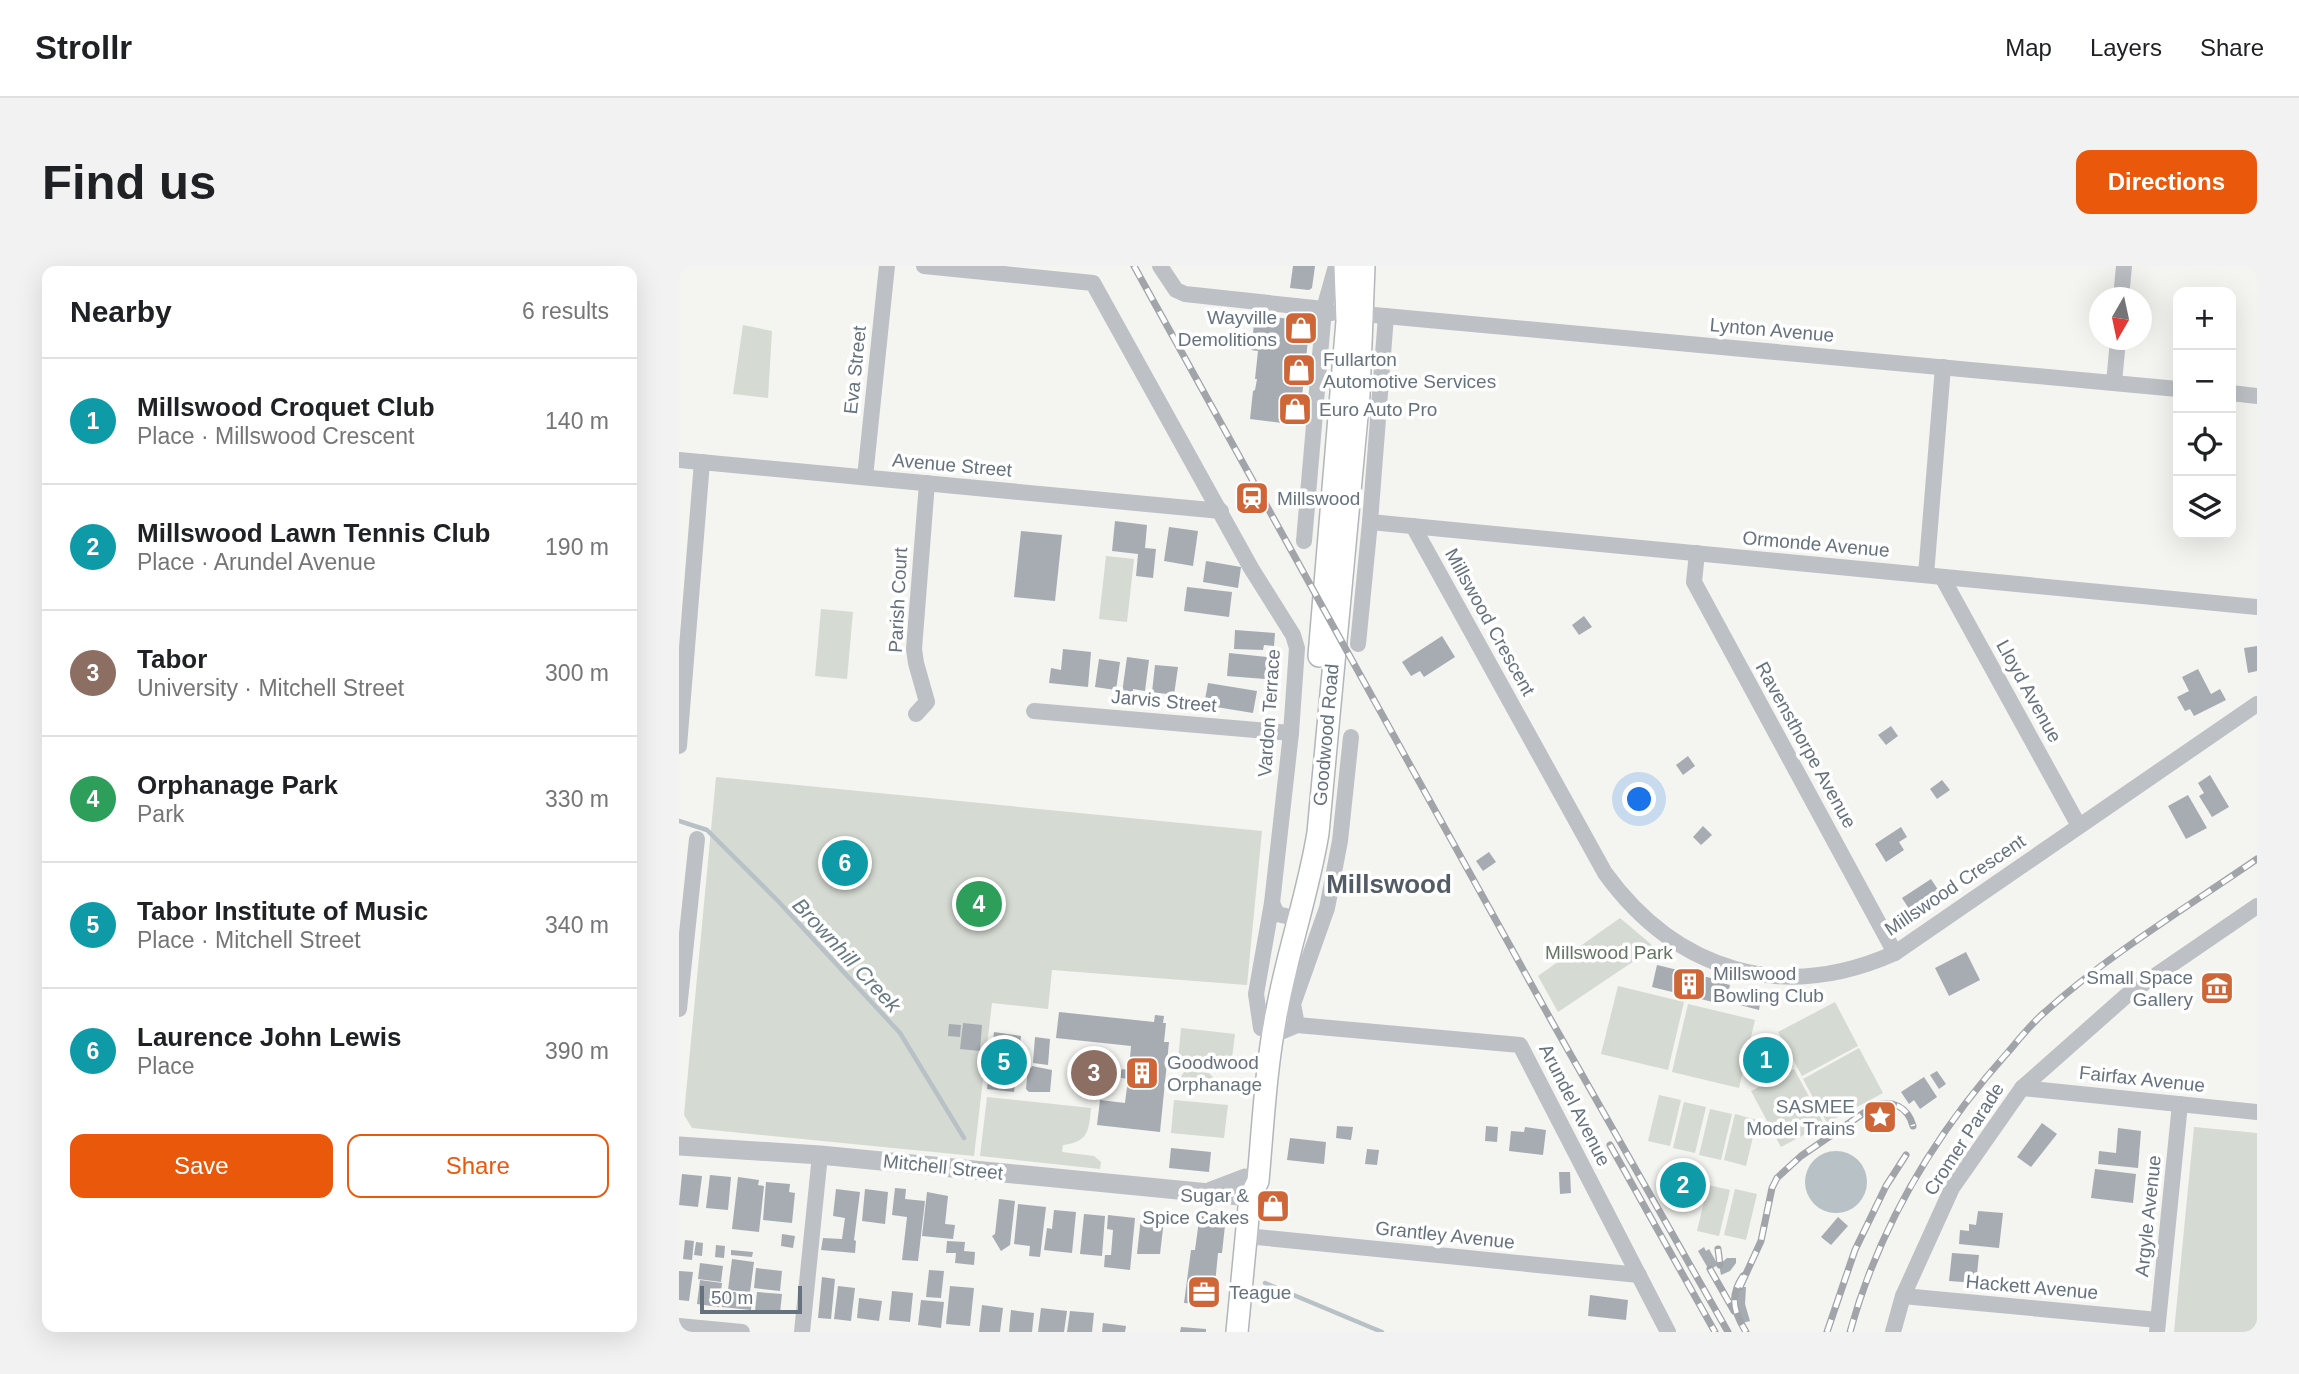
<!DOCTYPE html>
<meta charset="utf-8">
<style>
:root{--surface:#fff;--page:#f2f2f2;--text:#202124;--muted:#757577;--line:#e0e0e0;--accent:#ea580c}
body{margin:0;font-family:Helvetica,sans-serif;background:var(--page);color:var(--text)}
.controls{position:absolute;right:21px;top:21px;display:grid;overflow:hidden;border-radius:14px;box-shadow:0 7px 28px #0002}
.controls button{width:63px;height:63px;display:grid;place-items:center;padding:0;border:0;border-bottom:2px solid var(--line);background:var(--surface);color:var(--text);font:35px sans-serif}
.compass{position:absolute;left:1410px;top:21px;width:63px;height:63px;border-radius:50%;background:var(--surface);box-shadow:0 7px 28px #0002;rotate:189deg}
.scale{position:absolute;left:21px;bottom:18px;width:102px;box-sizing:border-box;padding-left:7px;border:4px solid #66727e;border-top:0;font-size:19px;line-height:24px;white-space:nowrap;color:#66727e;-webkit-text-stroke:5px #fff;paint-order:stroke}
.you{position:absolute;left:961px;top:534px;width:24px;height:24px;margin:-18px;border:5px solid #fff;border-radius:50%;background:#1a73e8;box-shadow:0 0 0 10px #1a73e833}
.badge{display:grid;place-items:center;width:46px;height:46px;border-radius:50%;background:var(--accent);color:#fff;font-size:23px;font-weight:700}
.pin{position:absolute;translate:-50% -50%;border:4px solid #fff;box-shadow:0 2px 7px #0006}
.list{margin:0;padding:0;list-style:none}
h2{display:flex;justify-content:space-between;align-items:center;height:91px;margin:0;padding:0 28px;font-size:30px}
h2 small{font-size:23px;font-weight:400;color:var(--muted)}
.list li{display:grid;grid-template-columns:46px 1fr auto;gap:21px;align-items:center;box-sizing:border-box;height:126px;padding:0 28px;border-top:2px solid var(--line)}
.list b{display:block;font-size:26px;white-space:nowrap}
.list p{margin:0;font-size:23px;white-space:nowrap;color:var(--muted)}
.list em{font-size:23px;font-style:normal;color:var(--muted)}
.actions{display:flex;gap:14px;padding:21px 28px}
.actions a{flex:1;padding:16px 0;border:2px solid var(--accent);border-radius:14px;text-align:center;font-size:24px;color:var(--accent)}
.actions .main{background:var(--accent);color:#fff}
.icon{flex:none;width:38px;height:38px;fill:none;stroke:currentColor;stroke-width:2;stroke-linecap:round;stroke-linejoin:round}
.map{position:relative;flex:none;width:1578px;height:1066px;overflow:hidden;border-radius:14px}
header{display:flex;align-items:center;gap:42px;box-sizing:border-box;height:98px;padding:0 35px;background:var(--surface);border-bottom:2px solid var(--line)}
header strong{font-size:33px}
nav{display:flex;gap:38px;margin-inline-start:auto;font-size:24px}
.intro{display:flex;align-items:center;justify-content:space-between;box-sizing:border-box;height:168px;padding:0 42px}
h1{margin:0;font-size:49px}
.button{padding:18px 32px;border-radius:14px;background:var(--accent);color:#fff;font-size:24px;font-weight:700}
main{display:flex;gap:42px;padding:0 42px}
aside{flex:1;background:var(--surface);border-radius:14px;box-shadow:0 7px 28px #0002}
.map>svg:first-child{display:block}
.green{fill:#d5dad2}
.water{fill:#b8c1c5}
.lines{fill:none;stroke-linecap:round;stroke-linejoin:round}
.stream{stroke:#b8c1c5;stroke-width:4.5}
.building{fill:#a6acb2}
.secondary-casing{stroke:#b2b6ba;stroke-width:24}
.minor{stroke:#bdc0c4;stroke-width:16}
.tertiary{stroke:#bdc0c4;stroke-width:19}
.secondary{stroke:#fff;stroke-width:21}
.rail-casing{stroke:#a1a5aa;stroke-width:7}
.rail{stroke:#fff;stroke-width:4.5;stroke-dasharray:13;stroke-linecap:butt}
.labels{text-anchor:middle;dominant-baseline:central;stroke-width:7;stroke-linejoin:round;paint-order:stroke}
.poi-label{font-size:19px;fill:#66727e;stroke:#fff;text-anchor:start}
.street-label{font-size:19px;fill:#66727e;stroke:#fff}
.park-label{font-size:19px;fill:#667664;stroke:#fff}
.water-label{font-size:21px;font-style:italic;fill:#677982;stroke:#fff}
.district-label{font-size:26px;font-weight:bold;fill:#535b64;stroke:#fff}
</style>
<header>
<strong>Strollr</strong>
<nav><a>Map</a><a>Layers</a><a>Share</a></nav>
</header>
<div class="intro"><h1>Find us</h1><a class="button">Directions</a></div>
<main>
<aside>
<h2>Nearby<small>6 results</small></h2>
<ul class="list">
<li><span class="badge" style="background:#0f9aa8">1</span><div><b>Millswood Croquet Club</b><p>Place · Millswood Crescent</p></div><em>140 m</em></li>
<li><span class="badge" style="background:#0f9aa8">2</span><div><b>Millswood Lawn Tennis Club</b><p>Place · Arundel Avenue</p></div><em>190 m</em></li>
<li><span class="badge" style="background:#8d6e63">3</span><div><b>Tabor</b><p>University · Mitchell Street</p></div><em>300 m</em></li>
<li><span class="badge" style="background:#2e9e5b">4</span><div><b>Orphanage Park</b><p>Park</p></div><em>330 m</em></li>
<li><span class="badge" style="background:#0f9aa8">5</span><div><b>Tabor Institute of Music</b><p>Place · Mitchell Street</p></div><em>340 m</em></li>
<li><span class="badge" style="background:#0f9aa8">6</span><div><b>Laurence John Lewis</b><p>Place</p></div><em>390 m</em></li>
</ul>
<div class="actions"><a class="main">Save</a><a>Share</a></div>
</aside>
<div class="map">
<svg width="1578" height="1066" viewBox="0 0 1578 1066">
<rect width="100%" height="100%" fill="#f4f4f0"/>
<g class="green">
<polygon points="64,59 93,65 89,132 54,128"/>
<polygon points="427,290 455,293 448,356 420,353"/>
<polygon points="142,343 174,346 168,413 136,410"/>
<polygon points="37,511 583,565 568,719 373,704 369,743 313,737 295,890 13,862 5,849"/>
<polygon points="941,652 973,679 973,683 879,746 859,710"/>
<polygon points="939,720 1005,736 989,804 922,788"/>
<polygon points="1156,736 1179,780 1123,810 1099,766"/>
<polygon points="1009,738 1076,754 1060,822 993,806"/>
<polygon points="502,762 556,768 552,800 499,795"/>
<polygon points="1180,782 1204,827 1148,857 1124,813"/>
<polygon points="1115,803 1145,858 1102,881 1072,825"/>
<polygon points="506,805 530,807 539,816 527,825 505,823 500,819 500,813"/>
<polygon points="980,829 1002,834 991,880 969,875"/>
<path d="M308,831l104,11c-2,23 -3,34 -28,37l-1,7 32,4 7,6 -1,7 -120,-13z"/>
<polygon points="495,834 549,839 545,872 492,867"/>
<polygon points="1005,836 1027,841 1016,887 994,882"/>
<polygon points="1031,843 1053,848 1042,894 1020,889"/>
<polygon points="1056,848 1078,854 1067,900 1045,894"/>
<polygon points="1515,861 1578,867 1578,1066 1495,1066"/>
<polygon points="1029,919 1051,924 1040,970 1018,965"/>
<polygon points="1056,923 1078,928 1067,974 1045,969"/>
</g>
<circle class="water" cx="1157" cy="916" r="31"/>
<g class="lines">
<g class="stream">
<polyline points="0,555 28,564 99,635 221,767 285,872"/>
<polyline points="586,1017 703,1066"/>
</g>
</g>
<g class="building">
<polygon points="614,0 636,0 633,22 630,24 611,22"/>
<polygon points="576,49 631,55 620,159 571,153 574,125 576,124 578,113 576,113 579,85 572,84"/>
<polygon points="436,255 468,259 466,282 477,283 474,312 457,310 459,288 433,285"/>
<polygon points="490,261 519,265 514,300 485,295"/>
<polygon points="342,265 383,269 376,335 335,331"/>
<polygon points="527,295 562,301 559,322 524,316"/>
<polygon points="508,321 553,326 550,351 505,345"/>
<polygon points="905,350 913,361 900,369 893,359"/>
<polygon points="556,364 596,367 595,380 585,379 584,384 555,383"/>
<polygon points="763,370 776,391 745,411 741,405 732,410 723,396"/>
<polygon points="1578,380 1578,405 1569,407 1565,382"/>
<polygon points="384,383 412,386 409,421 370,417 372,402 382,404"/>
<polygon points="550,387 588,391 586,413 548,410"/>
<polygon points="448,391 470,394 466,425 454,423 454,428 443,427"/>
<polygon points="420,393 441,396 437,424 416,421"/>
<polygon points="476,399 499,401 495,429 473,426"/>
<polygon points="1519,403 1532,428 1541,423 1547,434 1515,450 1511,443 1506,445 1498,431 1510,425 1503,411"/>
<polygon points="529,417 578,425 574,447 525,439"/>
<polygon points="1212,460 1219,470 1207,479 1199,469"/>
<polygon points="1009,490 1016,500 1004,509 997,499"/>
<polygon points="1531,509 1550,541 1533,551 1520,530 1525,527 1519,517"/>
<polygon points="1263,514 1271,524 1258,533 1251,523"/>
<polygon points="1509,529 1528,562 1507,573 1489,540"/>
<polygon points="1024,560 1033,569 1022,579 1014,571"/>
<polygon points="1222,561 1228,571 1220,576 1225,584 1207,596 1196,578"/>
<polygon points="810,586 817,596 804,605 797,595"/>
<polygon points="1252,613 1265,633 1236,652 1223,632"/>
<polygon points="1287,686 1301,714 1270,730 1256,702"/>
<polygon points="978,699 1040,714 1039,716 1051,719 1049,727 1041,725 1038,737 973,721"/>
<polygon points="1064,727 1082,732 1080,744 1061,739"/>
<polygon points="380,746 475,756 476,749 485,750 484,757 487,757 485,776 490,776 481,866 418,859 421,834 446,837 449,813 442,812 440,809 443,803 450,804 452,780 377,772"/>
<polygon points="284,757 303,759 301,785 281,783"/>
<polygon points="270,758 282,759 281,771 269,770"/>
<polygon points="315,766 342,770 335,826 308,823"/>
<polygon points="356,771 371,773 369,799 354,797"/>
<polygon points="1076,774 1083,782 1105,787 1100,806 1082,802 1080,812 1068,809"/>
<polygon points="353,800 373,804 371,826 350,826 347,823 349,802 352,802"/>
<polygon points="1258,805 1267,818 1260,823 1251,809"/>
<polygon points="1245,811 1258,831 1241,843 1235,834 1230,838 1222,826"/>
<polygon points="1209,843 1214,853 1194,864 1189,854"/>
<polygon points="1363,857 1378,868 1352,901 1338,891"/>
<polygon points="658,860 674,861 672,874 657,872"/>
<polygon points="807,860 819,861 818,876 806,875"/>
<polygon points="846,861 867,864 864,889 830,885 832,865 845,866"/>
<polygon points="1439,862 1462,865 1459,902 1419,898 1420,885 1437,887"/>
<polygon points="611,872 647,876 645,898 608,894"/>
<polygon points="492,882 532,886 530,906 490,902"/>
<polygon points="688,883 700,884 698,899 686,898"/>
<polygon points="991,903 1022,910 1016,935 985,928"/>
<polygon points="1416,903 1457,908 1454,937 1412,932"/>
<polygon points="880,906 891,906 892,927 881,928"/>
<polygon points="3,908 23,910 19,941 0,939"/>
<polygon points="31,909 52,911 49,944 27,942"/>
<polygon points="59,911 80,914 79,919 85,920 80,966 53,963"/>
<polygon points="87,916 111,918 110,926 116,927 113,957 84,954"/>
<polygon points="216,922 227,923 226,933 246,935 239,995 223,994 228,951 213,949"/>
<polygon points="157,923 181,926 175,974 177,975 176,987 142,984 144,972 163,973 166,952 154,950"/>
<polygon points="186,923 209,926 206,958 183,955"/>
<polygon points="248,926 269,930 266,958 276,959 274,973 243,970"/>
<polygon points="320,933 336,935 331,979 322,985 313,970 316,968"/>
<polygon points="339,938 367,941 361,991 350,990 351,980 335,978"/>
<polygon points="375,944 397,946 393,987 365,984 368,962 373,963"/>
<polygon points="1299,945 1324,947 1320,982 1280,978 1281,964 1290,965 1290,958 1297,959"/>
<polygon points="521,947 547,950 543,987 539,987 534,1039 505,1037 512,984 516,984"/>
<polygon points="405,948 426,950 423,990 401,988"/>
<polygon points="429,949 456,952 451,1004 425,1001 426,989 432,989 434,964 428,963"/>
<polygon points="462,951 485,954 481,988 458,988"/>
<polygon points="1159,951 1169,960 1152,979 1142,971"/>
<polygon points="103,968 116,970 114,982 102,980"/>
<polygon points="6,974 15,975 13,994 4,993"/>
<polygon points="268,975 286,976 285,985 296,986 295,999 276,997 277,987 267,987"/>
<polygon points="17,976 24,977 23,990 15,989"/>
<polygon points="37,979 46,980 45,992 36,991"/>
<polygon points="1025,981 1027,985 1030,983 1039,999 1030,1004 1019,985"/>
<polygon points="52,984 74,986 73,991 52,989"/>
<polygon points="1273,987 1300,989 1297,1017 1270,1015"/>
<polygon points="1048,992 1057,992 1057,997 1051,1005 1042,1009 1040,999"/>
<polygon points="53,993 75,996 71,1026 49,1024"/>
<polygon points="21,997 44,1000 42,1016 19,1013"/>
<polygon points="77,1002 103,1005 101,1025 75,1022"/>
<polygon points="250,1004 265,1005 262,1032 247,1031"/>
<polygon points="0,1005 14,1006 10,1035 0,1034"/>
<polygon points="143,1011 156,1013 152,1053 139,1052"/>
<polygon points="21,1014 43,1017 40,1041 18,1038"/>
<polygon points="159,1020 176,1022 172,1055 155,1053"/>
<polygon points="271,1020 295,1022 291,1060 267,1058"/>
<polygon points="1059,1021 1067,1021 1066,1038 1071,1055 1063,1057 1057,1038"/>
<polygon points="45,1025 73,1028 72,1044 43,1041"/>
<polygon points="213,1025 234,1027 231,1056 210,1054"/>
<polygon points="78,1026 103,1028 101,1047 76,1045"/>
<polygon points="911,1029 949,1034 947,1054 909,1050"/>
<polygon points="180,1032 203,1035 200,1055 178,1052"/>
<polygon points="242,1034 265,1036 262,1062 239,1059"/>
<polygon points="303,1039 324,1042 321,1066 300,1066"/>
<polygon points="362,1042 388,1045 385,1066 359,1066"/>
<polygon points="332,1044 355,1047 353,1066 330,1066"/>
<polygon points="391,1045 415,1047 413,1066 388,1066"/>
<polygon points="424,1057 447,1060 446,1066 423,1066"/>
<polygon points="502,1061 527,1063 527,1066 501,1066"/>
</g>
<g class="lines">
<g class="secondary-casing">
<g id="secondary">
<polyline points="640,390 668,55 666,0"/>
<path d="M558,1066l13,-135 8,-16c5,-57 8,-115 19,-171 11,-60 31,-116 41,-177l41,-438 5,-129"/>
</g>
</g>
<g class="minor">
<polyline points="245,0 414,17 572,302 614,369 618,382 612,467 593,637 577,728 582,762"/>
<polyline points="481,0 497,24 506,28 645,43 653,47"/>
<polyline points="1442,32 1445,0"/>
<polyline points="684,48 1499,123"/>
<polyline points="1435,117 1439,74"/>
<polyline points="1552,127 1578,130"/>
<polyline points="0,194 542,245"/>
<polyline points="186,211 208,0"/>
<polyline points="691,256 1578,341"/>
<path d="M734,260l192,347c72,99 178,130 290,80l362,-249"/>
<polyline points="625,275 645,43 657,0"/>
<polyline points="1018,287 1015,316 1216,687"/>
<polyline points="1247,309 1264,101"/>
<polyline points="1263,311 1400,560"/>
<polyline points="679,378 691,256 707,50"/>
<polyline points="355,445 612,467"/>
<polyline points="237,448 248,436 237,397 235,383 248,217"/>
<polyline points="0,480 23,196"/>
<polyline points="593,637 598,648 607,650"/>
<polyline points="0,743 18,573"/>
<polyline points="618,759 614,738 648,642 661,575 672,471"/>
<polyline points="594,769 618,759 841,779 989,1066"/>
<polyline points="1343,822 1578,846"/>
<polyline points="567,970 960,1009"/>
<polyline points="1224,1030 1479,1054"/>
<polyline points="0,1060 63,1066"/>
<polyline points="123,1066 141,889"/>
<polyline points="1214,1066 1224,1030 1273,922 1343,822 1448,729 1578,640"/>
<polyline points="1478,1066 1501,838"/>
</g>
<g class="tertiary">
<polyline points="0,880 141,889 571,931"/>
<polyline points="532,925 566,912"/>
</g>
<use href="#secondary" class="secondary"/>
<g class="rail-casing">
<g id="rail">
<polyline points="455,0 872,754 1049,1066"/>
<polyline points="931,879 1036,1066"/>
<polyline points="1039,983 1041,999"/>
<polyline points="1031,1003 1055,1045"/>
<path d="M1064,1010c-14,21 -9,36 3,56"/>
<path d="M1061,1021l21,-46 11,-53 5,-10 24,-22 73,-50c18,-7 34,1 39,20"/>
<polyline points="1148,1066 1176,984 1207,920 1227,889"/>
<path d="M1171,1066c29,-105 86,-200 159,-281 11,-13 23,-28 36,-39 64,-58 141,-104 212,-153"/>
</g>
</g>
<use href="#rail" class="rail"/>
</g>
<defs>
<g id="shop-square" transform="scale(1.75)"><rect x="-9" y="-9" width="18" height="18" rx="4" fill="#ce6637" stroke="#fff"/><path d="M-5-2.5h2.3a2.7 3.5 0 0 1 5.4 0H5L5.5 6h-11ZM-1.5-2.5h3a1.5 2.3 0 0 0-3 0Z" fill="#fff"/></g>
<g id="station-square" transform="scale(1.75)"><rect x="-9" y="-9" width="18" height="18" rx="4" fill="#ce6637" stroke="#fff"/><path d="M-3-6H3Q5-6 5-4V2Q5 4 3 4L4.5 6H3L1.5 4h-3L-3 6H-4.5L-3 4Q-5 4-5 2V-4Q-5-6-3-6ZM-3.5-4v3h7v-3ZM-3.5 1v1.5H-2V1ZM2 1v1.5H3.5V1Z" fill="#fff"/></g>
<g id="building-square" transform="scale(1.75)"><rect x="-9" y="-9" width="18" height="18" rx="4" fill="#ce6637" stroke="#fff"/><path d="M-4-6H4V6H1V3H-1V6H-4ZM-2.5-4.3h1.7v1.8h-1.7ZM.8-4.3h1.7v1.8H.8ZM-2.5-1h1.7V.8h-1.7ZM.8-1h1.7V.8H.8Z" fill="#fff"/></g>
<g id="museum-square" transform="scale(1.75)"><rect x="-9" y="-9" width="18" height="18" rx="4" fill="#ce6637" stroke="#fff"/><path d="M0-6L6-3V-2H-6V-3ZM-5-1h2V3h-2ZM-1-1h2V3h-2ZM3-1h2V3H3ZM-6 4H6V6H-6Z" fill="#fff"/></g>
<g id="sight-square" transform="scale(1.75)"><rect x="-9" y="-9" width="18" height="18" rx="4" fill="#ce6637" stroke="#fff"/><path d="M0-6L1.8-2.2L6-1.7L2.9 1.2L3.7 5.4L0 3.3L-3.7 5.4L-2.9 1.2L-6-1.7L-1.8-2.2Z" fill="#fff"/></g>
<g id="office-square" transform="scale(1.75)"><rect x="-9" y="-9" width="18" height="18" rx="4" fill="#ce6637" stroke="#fff"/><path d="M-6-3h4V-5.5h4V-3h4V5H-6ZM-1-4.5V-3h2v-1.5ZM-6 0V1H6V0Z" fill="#fff"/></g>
</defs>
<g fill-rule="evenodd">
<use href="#shop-square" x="622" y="62"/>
<use href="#shop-square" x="620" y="104"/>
<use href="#shop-square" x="616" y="143"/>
<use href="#station-square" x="573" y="232"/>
<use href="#building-square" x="1010" y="718"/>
<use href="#museum-square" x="1538" y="722"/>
<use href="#building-square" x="463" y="807"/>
<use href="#sight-square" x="1201" y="851"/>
<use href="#shop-square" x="594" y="940"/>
<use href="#office-square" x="525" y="1026"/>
</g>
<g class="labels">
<g class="poi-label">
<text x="598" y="51" text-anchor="end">Wayville<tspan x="598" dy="22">Demolitions</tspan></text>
<text x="644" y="93">Fullarton<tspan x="644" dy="22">Automotive Services</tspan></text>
<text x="640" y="143">Euro Auto Pro</text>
<text x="598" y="232">Millswood</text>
<text x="1034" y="707">Millswood<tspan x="1034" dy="22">Bowling Club</tspan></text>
<text x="1514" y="711" text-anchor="end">Small Space<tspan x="1514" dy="22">Gallery</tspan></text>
<text x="488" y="796">Goodwood<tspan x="488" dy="22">Orphanage</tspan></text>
<text x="1176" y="840" text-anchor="end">SASMEE<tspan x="1176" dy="22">Model Trains</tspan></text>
<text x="570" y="929" text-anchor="end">Sugar &amp;<tspan x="570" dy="22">Spice Cakes</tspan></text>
<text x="550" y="1026">Teague</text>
</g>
<g class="street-label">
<text transform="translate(1093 64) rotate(5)">Lynton Avenue</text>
<text transform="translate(176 104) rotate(-84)">Eva Street</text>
<text transform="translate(273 199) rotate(5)">Avenue Street</text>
<text transform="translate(1137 278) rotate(5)">Ormonde Avenue</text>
<text transform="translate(219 334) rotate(-87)">Parish Court</text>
<text transform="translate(811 356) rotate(61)">Millswood Crescent</text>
<text transform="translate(1350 425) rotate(61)">Lloyd Avenue</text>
<text transform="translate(485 435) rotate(5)">Jarvis Street</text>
<text transform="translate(590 447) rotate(-86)">Vardon Terrace</text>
<text transform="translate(647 469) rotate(-85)">Goodwood Road</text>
<text transform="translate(1127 479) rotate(61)">Ravensthorpe Avenue</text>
<text transform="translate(1276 619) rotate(-34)">Millswood Crescent</text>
<text transform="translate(1463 813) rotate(6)">Fairfax Avenue</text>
<text transform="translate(896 839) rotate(63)">Arundel Avenue</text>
<text transform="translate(1285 873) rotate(-57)">Cromer Parade</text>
<text transform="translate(264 901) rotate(6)">Mitchell Street</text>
<text transform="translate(1469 950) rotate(-84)">Argyle Avenue</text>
<text transform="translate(766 969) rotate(6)">Grantley Avenue</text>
<text transform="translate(1353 1021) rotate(5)">Hackett Avenue</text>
</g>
<g class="park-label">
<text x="930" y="686">Millswood Park</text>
</g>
<g class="water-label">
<text transform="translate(168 689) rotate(47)">Brownhill Creek</text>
</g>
<g class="district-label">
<text x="710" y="618">Millswood</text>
</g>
</g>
</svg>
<div class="controls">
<button>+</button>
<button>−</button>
<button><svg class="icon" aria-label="locate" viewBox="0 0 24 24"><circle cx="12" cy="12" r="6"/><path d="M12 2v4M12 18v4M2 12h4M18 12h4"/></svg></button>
<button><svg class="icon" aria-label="layers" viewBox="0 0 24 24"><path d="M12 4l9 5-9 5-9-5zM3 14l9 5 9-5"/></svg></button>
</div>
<svg class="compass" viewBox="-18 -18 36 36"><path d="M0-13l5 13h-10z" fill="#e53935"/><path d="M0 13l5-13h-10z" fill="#757577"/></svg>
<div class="scale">50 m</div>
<div class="you"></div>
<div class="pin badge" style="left:1087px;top:794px;background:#0f9aa8">1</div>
<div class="pin badge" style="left:1004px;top:919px;background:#0f9aa8">2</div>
<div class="pin badge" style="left:415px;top:807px;background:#8d6e63">3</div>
<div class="pin badge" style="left:300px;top:638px;background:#2e9e5b">4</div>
<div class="pin badge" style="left:325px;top:796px;background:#0f9aa8">5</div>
<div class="pin badge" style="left:166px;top:597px;background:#0f9aa8">6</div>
</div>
</main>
